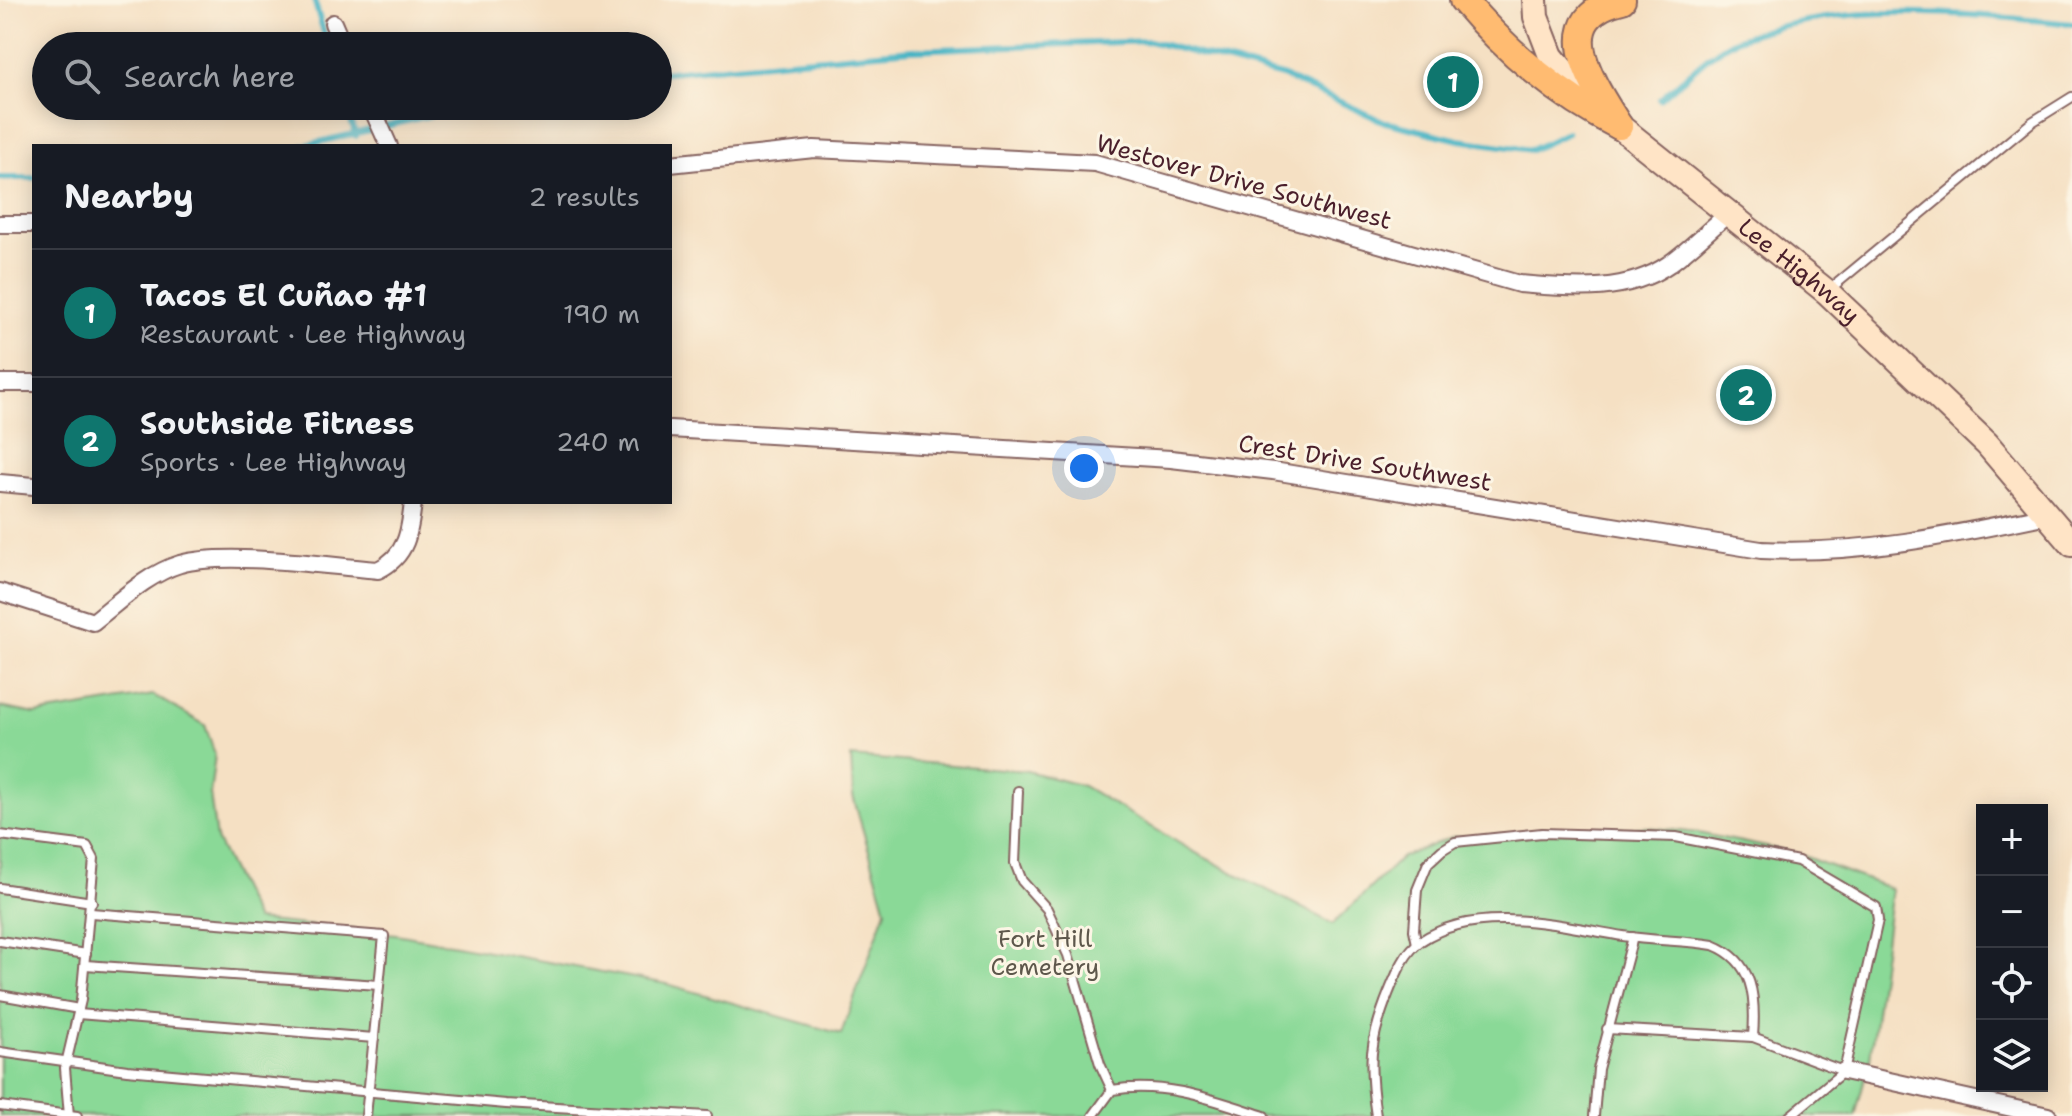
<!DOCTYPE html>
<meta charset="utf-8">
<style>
:root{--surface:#171b24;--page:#20242c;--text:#f1f3f6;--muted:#9ea1a6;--line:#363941;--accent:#0f766e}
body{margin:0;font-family:"Shantell Sans",sans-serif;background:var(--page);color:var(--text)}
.controls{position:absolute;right:24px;bottom:24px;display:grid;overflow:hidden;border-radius:0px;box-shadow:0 4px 20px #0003}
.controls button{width:72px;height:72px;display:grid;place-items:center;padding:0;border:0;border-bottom:2px solid var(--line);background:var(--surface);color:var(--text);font:40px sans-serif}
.you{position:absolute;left:1084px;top:468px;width:28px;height:28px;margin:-20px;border:6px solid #fff;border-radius:50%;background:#1a73e8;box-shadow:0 0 0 12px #1a73e833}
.badge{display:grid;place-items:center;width:52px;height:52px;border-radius:50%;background:var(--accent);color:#fff;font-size:26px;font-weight:700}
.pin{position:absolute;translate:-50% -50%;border:4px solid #fff;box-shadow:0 2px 8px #0006}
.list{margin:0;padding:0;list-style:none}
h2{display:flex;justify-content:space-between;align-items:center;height:104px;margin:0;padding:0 32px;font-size:34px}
h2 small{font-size:26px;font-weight:400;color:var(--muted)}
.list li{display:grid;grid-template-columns:52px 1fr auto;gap:24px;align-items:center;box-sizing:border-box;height:128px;padding:0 32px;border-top:2px solid var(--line)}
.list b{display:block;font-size:30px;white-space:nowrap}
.list p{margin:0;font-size:26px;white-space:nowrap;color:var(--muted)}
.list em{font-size:26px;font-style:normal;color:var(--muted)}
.icon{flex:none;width:44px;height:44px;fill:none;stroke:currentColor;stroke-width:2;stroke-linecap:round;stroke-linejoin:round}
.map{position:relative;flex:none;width:2072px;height:1116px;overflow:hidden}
.search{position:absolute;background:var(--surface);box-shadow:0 4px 20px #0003;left:32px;top:32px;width:640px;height:88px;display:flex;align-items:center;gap:20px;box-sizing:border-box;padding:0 28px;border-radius:44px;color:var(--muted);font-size:30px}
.panel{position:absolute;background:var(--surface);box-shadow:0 4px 20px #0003;left:32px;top:144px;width:640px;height:360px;border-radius:0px}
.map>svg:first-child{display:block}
.green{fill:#8ad997;stroke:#6a7c61;stroke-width:2}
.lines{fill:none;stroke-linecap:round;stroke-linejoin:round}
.stream{stroke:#47b4c4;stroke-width:6}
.lane-casing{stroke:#866360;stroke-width:12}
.street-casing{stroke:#866360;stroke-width:20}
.secondary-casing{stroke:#866360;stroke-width:28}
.primary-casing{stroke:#866360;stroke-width:30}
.lane{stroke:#fff;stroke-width:8}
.street{stroke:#fff;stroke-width:16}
.secondary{stroke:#ffe4c6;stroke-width:24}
.primary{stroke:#ffbb71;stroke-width:26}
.labels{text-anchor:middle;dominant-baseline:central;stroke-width:6;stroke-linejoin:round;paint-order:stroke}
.street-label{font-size:24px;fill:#4a1f2b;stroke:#fcf5e5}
.park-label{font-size:24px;fill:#5d574b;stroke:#fcf5e5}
</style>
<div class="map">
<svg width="2072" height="1116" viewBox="0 0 2072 1116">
<rect width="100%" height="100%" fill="#fcf5e5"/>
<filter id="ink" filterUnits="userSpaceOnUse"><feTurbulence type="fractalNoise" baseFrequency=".0125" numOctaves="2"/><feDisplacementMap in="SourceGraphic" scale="16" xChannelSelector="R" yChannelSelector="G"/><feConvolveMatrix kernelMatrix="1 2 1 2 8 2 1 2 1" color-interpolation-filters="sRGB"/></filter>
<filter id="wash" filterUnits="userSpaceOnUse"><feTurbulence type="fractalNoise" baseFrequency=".006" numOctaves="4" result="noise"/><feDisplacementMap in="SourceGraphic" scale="32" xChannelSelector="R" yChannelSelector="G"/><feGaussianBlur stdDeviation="1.8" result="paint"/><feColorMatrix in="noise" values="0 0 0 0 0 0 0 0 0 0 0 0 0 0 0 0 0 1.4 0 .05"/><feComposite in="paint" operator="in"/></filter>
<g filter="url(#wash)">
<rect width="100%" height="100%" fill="#f5e0c3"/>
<polygon class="green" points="153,695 205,725 215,755 210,794 216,839 256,920 396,934 667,984 841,1034 886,910 853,796 851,757 1027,771 1083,786 1194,852 1333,924 1402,857 1452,837 1647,827 1698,833 1795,853 1892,889 1870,1059 1855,1116 0,1116 0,707 35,714"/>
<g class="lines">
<g class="stream">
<polyline points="314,0 328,46"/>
<polyline points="658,73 911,50 1149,41 1282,76 1385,122 1459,140 1531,150 1567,133"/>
<path d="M1660,99c24,-19 50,-48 78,-60 107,-39 223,-26 334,-15"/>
<polyline points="346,106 356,136"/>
<polyline points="303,146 470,106"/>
<polyline points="0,178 34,178"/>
</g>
</g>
</g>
<g filter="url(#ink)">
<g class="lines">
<g class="lane-casing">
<g id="lane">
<polyline points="1829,290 2032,122 2072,97"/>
<polyline points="1018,791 1015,863 1022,881 1047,909 1068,955 1100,1064 1112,1090"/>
<polyline points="0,835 87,846 94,859 81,1000 65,1068 69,1116"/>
<polyline points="0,888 92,902"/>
<polyline points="91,913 384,936 366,1116"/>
<polyline points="0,941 86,954"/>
<polyline points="1417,944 1414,930 1417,890 1428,863 1442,850 1455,842 1542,833 1676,837 1798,861 1876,907 1878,920 1844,1071 1790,1116"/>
<polyline points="85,965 379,985"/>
<polyline points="0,995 79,1009"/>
<polyline points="78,1014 374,1038"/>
<polyline points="1607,1029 1753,1037 1843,1071"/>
<polyline points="0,1052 127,1070 506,1104 707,1116"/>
<polyline points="0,1106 77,1116"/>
<path d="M1093,1116l19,-26c53,-9 102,10 152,26"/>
<path d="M1376,1116c-8,-53 -7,-74 13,-124 7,-17 16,-41 32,-51 56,-38 140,-15 202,-5 30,5 60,4 90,9 41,16 43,53 40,92"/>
<polyline points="1594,1116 1598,1069 1633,937"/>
</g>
</g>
<g class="street-casing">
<g id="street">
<polyline points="333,23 343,46"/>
<polyline points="371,106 389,146"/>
<path d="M670,164l144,-15 281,14 424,121c50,4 106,11 150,-20 21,-15 41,-35 61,-52"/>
<polyline points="0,224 34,224"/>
<polyline points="0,383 34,383"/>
<path d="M670,429l501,30 102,12 488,79c98,5 192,-15 287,-35"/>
<polyline points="0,483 34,486"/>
<path d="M0,592l93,30c27,-21 54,-48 87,-58 47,-13 147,2 198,6 29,-14 32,-39 35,-68"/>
<polyline points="1844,1071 2048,1116"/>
</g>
</g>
<g class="secondary-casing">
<g id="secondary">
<path id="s1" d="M1535,0l1,17 15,39 23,28 45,42 208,166 160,152 85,100"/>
</g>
</g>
<g class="primary-casing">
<g id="primary">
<path d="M1463,0c43,51 97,97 156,126"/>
<path d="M1619,126c-24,-39 -74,-108 3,-126"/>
</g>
</g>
<use href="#lane" class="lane"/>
<use href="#street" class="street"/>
<use href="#secondary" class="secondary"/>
<use href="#primary" class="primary"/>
</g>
</g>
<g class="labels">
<g class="street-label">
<text transform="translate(1244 182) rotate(15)">Westover Drive Southwest</text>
<text stroke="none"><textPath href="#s1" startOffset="388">Lee Highway</textPath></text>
<text transform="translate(1365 463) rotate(9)">Crest Drive Southwest</text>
</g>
<g class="park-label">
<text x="1045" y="939">Fort Hill<tspan x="1045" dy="28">Cemetery</tspan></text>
</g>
</g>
</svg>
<div class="controls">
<button>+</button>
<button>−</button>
<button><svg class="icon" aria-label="locate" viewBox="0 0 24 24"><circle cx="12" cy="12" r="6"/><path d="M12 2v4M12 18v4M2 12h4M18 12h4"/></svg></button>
<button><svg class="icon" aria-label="layers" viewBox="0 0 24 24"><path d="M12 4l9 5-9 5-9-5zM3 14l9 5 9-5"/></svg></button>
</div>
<div class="you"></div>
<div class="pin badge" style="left:1453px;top:82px">1</div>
<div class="pin badge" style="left:1746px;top:395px">2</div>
<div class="search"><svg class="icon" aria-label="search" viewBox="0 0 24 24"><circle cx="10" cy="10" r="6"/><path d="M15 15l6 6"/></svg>Search here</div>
<section class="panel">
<h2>Nearby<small>2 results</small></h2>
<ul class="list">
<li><span class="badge">1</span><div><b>Tacos El Cuñao #1</b><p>Restaurant · Lee Highway</p></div><em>190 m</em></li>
<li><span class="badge">2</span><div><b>Southside Fitness</b><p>Sports · Lee Highway</p></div><em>240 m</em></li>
</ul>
</section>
</div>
